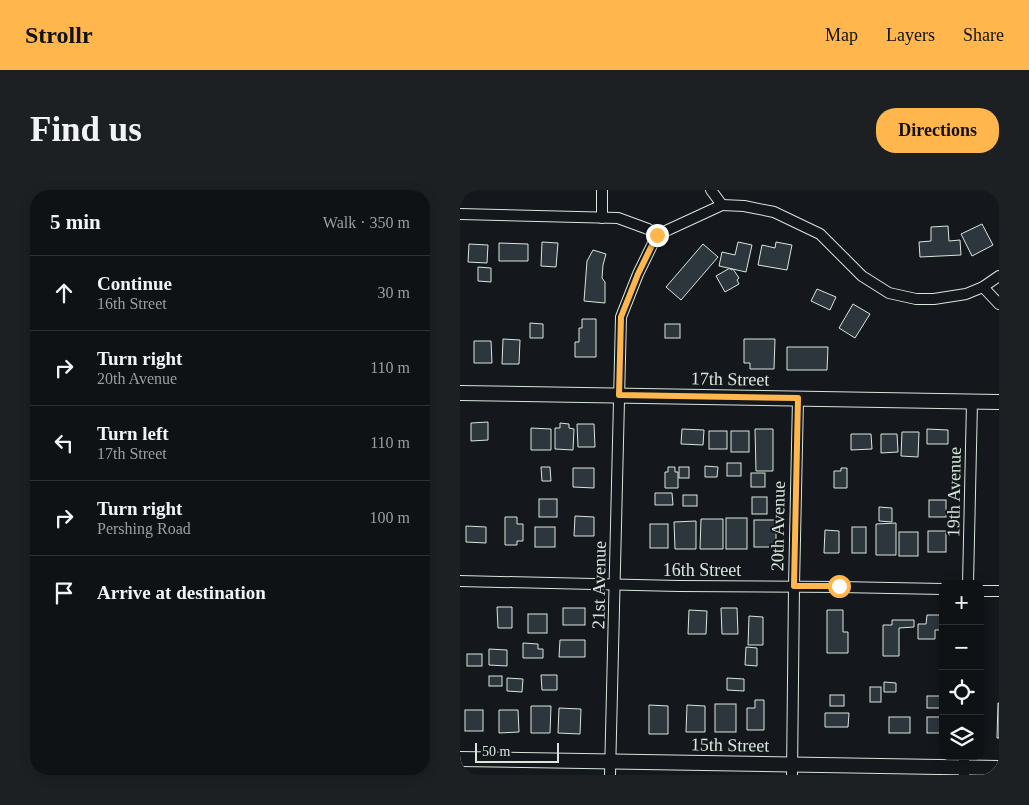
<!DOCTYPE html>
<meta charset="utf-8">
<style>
:root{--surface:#0f1215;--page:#1d2022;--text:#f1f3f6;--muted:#9b9ea0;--line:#2f3234;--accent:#ffb74d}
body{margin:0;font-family:"Times New Roman",serif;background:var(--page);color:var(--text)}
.controls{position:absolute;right:15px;bottom:15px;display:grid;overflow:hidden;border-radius:10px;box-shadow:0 2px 12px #0003}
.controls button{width:45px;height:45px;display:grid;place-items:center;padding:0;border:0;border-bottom:1px solid var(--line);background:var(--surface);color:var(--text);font:25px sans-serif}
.scale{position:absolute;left:15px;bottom:12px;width:84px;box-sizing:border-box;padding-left:5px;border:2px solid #d8e6dc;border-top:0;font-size:14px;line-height:18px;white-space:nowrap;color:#d8e6dc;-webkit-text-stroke:4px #14181c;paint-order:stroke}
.stop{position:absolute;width:15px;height:15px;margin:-11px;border:4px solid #ffb74d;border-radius:50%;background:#fff}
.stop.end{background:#ffb74d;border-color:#fff;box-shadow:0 1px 5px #0008}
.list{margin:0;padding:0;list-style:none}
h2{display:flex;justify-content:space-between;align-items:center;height:65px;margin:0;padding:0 20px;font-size:21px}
h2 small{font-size:16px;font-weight:400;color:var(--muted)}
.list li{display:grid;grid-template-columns:32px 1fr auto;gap:15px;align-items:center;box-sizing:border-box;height:75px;padding:0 20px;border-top:1px solid var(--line)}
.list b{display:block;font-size:19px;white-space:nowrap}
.list p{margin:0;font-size:16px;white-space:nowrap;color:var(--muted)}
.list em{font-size:16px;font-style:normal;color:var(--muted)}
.icon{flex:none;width:28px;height:28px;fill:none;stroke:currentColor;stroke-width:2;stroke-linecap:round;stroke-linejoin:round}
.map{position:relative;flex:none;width:539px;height:585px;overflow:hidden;border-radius:20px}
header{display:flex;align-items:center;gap:30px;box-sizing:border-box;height:70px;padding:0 25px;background:var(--accent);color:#111}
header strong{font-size:24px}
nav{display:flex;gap:28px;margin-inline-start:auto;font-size:18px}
.intro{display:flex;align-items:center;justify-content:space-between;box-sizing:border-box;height:120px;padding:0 30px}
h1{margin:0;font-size:35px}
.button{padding:12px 22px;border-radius:20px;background:var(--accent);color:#111;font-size:18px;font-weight:700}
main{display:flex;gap:30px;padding:0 30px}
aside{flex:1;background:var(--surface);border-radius:20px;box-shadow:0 2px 12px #0003}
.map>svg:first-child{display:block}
.building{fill:#2c363c;stroke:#d8e6dc}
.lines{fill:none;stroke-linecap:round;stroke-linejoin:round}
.street-casing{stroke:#d8e6dc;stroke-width:12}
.secondary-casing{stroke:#d8e6dc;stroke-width:16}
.street{stroke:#14181c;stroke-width:10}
.secondary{stroke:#14181c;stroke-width:14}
.route{stroke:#ffb74d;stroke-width:6}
.labels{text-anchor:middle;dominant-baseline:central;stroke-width:4;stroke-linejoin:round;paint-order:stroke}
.street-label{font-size:18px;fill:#d8e6dc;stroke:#14181c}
</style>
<header>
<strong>Strollr</strong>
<nav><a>Map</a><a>Layers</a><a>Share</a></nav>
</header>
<div class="intro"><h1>Find us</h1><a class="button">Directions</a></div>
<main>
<aside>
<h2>5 min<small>Walk · 350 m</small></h2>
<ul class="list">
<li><svg class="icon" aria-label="ahead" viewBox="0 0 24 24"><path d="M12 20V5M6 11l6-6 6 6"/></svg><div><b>Continue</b><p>16th Street</p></div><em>30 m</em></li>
<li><svg class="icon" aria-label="right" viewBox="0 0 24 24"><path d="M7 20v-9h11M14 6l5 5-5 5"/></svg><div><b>Turn right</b><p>20th Avenue</p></div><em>110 m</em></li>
<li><svg class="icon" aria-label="left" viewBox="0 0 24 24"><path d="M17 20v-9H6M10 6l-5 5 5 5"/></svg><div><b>Turn left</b><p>17th Street</p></div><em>110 m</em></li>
<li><svg class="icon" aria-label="right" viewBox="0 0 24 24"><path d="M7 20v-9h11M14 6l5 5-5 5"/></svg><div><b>Turn right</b><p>Pershing Road</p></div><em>100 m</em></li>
<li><svg class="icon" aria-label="arrive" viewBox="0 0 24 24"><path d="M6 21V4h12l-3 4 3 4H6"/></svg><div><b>Arrive at destination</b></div></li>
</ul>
</aside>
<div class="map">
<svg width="539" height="585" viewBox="0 0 539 585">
<rect width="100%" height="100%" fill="#14181c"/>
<g class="building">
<polygon points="522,34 533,55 512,66 501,44"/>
<polygon points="488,36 489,51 500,50 501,65 460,67 459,52 471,51 471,37"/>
<polygon points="82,52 98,53 96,77 81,76"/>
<polygon points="278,52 292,55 286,82 259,76 262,62 275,65"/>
<polygon points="316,52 332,55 327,80 298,75 302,55 315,58"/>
<polygon points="39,53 68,54 68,71 39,71"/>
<polygon points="9,54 28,55 27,73 8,72"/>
<polygon points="243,54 258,67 221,110 206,97"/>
<polygon points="133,60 146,64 143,75 142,88 145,92 145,113 124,111 127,71"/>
<polygon points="18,77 31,78 31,92 18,91"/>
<polygon points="270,78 271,80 273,79 279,88 277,90 279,94 265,102 256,86"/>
<polygon points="357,99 376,107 370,120 351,111"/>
<polygon points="393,114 410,124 395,148 379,138"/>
<polygon points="122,129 136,129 136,167 115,167 115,152 119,152 119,138 122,138"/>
<polygon points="70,133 83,134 83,148 70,148"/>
<rect x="205" y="134" width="15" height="14"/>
<polygon points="43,149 60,150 59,174 42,174"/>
<polygon points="284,149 315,149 314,179 290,179 290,173 284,173"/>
<polygon points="14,151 31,151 32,173 14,173"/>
<polygon points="327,157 368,157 367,180 327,180"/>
<polygon points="28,232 28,250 11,251 11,233"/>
<polygon points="100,233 109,234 109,238 114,239 113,260 95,259 95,238 100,238"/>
<polygon points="117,234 134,234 135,257 118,257"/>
<polygon points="71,238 91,239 91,260 71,260"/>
<polygon points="222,239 244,240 243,255 221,254"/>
<polygon points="295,239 313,239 313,281 296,281"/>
<polygon points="467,239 488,240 488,254 467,254"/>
<rect x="249" y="241" width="18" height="18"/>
<rect x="271" y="241" width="18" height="21"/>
<polygon points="442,242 459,242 458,267 441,266"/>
<polygon points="391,244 411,244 412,259 391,260"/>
<polygon points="421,244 437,244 438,262 421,263"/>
<rect x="267" y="273" width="14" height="13"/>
<polygon points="245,276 258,277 257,287 245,287"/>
<polygon points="81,277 90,277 91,291 82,291"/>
<polygon points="208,277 215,277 215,282 218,282 218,298 205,298 205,282 208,282"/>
<rect x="219" y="277" width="10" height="11"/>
<polygon points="113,278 134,278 134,298 113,297"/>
<polygon points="381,278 387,278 387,298 374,298 374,281 381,281"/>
<rect x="291" y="283" width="14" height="14"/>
<polygon points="195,303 212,303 213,315 195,315"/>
<rect x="223" y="305" width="14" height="11"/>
<rect x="292" y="307" width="15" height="17"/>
<rect x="79" y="309" width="18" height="18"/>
<rect x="469" y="310" width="17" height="17"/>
<polygon points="419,317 432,318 432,332 419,331"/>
<polygon points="115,326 134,327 134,346 114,346"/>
<polygon points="45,327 57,327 57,334 63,334 63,351 57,351 57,355 45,355"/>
<rect x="266" y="328" width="21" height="31"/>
<polygon points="241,329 263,329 263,359 240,359"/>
<rect x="294" y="330" width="22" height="27"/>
<polygon points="236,331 236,359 215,359 214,332"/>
<polygon points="436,333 436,365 416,365 416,334"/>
<rect x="190" y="334" width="18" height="24"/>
<polygon points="6,336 26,337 26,353 6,352"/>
<rect x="75" y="337" width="20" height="20"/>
<rect x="392" y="337" width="14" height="26"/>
<polygon points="365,340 379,341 379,363 364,363"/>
<rect x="468" y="341" width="18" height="21"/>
<rect x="439" y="342" width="19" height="24"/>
<polygon points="37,417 52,417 52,438 38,438"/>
<rect x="103" y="418" width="22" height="17"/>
<polygon points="261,418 277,418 278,444 262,444"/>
<polygon points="229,420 247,421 246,444 228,444"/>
<polygon points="367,420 383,420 383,442 388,442 388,463 367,463"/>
<rect x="68" y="424" width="19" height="19"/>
<polygon points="467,425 483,425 483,440 475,440 475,449 458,449 458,434 466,434"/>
<polygon points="289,426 303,427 303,455 288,455"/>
<polygon points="432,430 454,430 454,437 439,438 439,466 423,466 423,435 432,435"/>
<polygon points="100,450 125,450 125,467 99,467"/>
<polygon points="63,453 78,454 78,459 83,459 83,468 63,468"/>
<polygon points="286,457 297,458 297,476 285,475"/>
<polygon points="29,459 47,460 47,476 29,475"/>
<rect x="7" y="464" width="15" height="12"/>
<polygon points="81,485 97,485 97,500 82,500"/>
<rect x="29" y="486" width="13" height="10"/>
<polygon points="47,488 63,489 62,502 47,501"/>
<polygon points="267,488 284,489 284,501 267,500"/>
<polygon points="424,492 436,493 436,502 424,502"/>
<rect x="410" y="497" width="11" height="15"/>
<rect x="370" y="505" width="14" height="11"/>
<rect x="467" y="506" width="16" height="12"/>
<polygon points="295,510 304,510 304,540 287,540 287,518 295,518"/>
<polygon points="538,513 539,513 539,548 537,548"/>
<rect x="255" y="514" width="21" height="28"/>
<polygon points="189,515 208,516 208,544 189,544"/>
<polygon points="227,515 245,516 245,542 226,542"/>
<polygon points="71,516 91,516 90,543 71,543"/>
<polygon points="99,518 121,519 120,544 98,543"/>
<rect x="5" y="520" width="18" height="21"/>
<polygon points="39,520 58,520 59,542 39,543"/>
<polygon points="365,523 389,523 388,537 365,537"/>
<rect x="429" y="527" width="21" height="16"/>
<rect x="467" y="527" width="16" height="16"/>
</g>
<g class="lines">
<g class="street-casing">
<g id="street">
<polyline points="262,15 284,16 314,22 360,44 402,86 429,103 456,109 474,109 506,104 523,97 539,86"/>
<polyline points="0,24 158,28 188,39 197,45"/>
<polyline points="142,28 142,0"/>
<polyline points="523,97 539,114"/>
<polyline points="0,391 219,396 379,397 483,399"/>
<polyline points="508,394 512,212"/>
<polyline points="520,401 539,401"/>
<polyline points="150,585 161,127 178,84 197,45 262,15 251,0"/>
<polyline points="332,585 334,396 338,209"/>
<polyline points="504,585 504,566"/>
</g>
</g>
<g class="secondary-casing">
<g id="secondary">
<polyline points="0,203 539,212"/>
<polyline points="0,569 539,578"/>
</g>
</g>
<use href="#street" class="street"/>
<use href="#secondary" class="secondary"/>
</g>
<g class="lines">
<polyline class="route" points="197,45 178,84 161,127 159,205 338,208 334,396 379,396"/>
</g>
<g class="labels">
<g class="street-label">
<text transform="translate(270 189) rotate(1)">17th Street</text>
<text transform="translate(494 302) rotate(-89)">19th Avenue</text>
<text transform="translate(318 336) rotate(-89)">20th Avenue</text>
<text x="242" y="380">16th Street</text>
<text transform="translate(139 395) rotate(-89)">21st Avenue</text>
<text transform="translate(270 555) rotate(1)">15th Street</text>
</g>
</g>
</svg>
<div class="controls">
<button>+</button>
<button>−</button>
<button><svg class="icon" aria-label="locate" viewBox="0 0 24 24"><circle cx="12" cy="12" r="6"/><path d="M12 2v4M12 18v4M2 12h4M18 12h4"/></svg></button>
<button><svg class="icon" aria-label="layers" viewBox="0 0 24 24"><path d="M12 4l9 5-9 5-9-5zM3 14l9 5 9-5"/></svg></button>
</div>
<div class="scale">50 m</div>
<div class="stop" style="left:379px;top:396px"></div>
<div class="stop end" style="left:197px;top:45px"></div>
</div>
</main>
